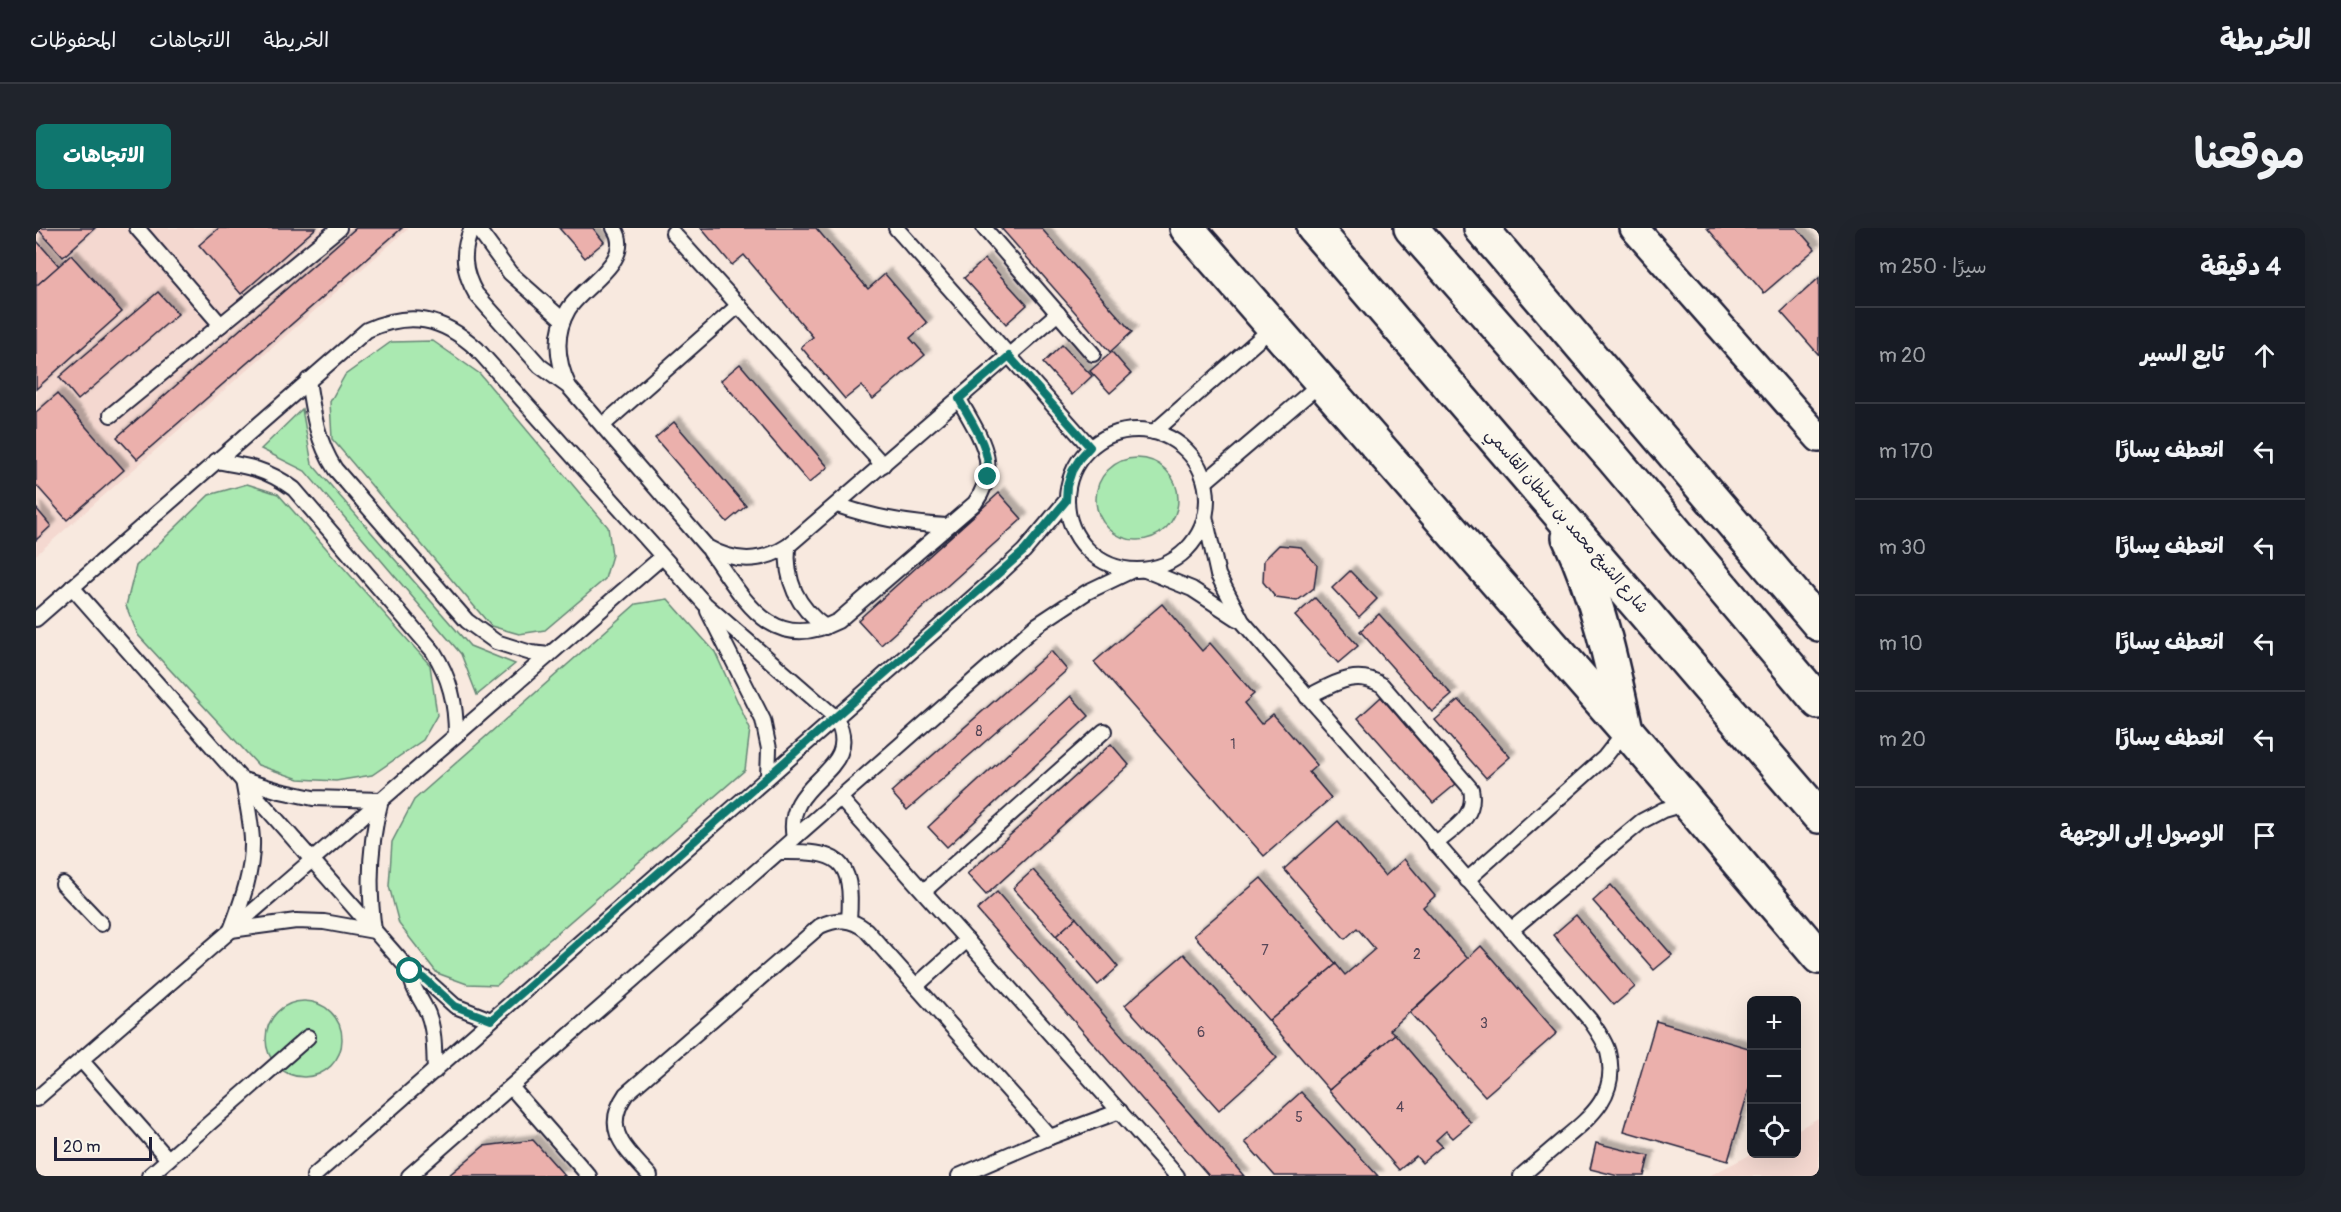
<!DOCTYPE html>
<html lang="ar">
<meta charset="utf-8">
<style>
:root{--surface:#171b24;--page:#20242c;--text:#f1f3f6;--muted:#9ea1a6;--line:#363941;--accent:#0f766e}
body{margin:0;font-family:Pangolin,"Playpen Sans Arabic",sans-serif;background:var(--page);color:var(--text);direction:rtl}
.controls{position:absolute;right:18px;bottom:18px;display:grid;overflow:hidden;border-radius:9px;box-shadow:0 6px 24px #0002}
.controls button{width:54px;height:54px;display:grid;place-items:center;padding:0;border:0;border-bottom:2px solid var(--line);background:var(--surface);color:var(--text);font:30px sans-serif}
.scale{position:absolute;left:18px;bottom:15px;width:98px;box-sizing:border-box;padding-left:6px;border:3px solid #22223b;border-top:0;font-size:16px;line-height:21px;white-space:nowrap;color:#22223b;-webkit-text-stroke:4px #fbf7ec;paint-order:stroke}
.stop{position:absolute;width:18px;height:18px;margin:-14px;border:4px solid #0f766e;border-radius:50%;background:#fff}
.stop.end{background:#0f766e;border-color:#fff;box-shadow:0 2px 6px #0008}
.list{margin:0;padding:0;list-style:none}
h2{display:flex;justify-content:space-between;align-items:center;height:78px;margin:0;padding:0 24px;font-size:26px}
h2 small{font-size:20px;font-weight:400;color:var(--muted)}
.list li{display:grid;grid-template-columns:39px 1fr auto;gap:18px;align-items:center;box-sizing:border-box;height:96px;padding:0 24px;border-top:2px solid var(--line)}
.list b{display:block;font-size:22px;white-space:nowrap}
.list em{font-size:20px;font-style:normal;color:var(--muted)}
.icon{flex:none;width:33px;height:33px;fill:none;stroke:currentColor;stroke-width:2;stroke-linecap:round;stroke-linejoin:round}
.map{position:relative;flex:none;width:1783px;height:948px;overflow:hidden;direction:ltr;border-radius:9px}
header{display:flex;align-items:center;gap:36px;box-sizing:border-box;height:84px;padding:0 30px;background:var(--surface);border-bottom:2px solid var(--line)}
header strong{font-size:28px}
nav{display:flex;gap:33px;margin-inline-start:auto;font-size:21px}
.intro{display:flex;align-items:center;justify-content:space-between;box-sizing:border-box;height:144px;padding:0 36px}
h1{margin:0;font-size:42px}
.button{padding:15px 27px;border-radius:9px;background:var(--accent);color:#fff;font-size:21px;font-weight:700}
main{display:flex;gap:36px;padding:0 36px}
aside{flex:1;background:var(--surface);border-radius:9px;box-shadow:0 6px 24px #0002}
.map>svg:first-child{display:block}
.built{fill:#f4d8d0}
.green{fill:#aae9b1;stroke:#668676;stroke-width:1.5}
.building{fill:#ebb0ac;stroke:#22223b;stroke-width:1.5;filter:url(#shadow)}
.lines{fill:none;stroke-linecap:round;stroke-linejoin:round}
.service-casing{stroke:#22223b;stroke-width:18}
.minor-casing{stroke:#22223b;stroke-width:32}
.tertiary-casing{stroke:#22223b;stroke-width:38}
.secondary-casing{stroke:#22223b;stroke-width:38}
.service{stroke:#fbf7ec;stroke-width:14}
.minor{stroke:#fbf7ec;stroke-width:27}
.tertiary{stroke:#fbf7ec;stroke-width:33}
.secondary{stroke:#fbf7ec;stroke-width:33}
.route{stroke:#0f766e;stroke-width:8}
.labels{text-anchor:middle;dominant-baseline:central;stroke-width:4.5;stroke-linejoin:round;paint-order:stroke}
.number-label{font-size:14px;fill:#544657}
.street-label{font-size:16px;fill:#22223b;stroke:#fbf7ec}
</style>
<header>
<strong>الخريطة</strong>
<nav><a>الخريطة</a><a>الاتجاهات</a><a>المحفوظات</a></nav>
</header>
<div class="intro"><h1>موقعنا</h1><a class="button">الاتجاهات</a></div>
<main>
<aside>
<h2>4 دقيقة<small>سيرًا · 250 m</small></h2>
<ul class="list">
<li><svg class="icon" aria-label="ahead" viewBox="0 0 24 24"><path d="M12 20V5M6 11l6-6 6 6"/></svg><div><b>تابع السير</b></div><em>20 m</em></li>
<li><svg class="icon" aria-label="left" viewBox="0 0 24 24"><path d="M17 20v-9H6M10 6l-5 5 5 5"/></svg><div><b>انعطف يسارًا</b></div><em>170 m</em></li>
<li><svg class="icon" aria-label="left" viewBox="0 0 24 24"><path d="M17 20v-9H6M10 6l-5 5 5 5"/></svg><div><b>انعطف يسارًا</b></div><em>30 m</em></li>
<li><svg class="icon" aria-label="left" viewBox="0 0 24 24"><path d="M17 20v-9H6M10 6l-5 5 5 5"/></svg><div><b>انعطف يسارًا</b></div><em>10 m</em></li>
<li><svg class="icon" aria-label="left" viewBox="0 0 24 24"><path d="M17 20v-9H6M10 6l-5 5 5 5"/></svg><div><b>انعطف يسارًا</b></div><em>20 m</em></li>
<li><svg class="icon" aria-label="arrive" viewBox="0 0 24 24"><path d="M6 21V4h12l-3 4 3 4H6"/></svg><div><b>الوصول إلى الوجهة</b></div></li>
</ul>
</aside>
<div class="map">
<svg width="1783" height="948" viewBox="0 0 1783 948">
<defs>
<filter id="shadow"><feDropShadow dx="5.5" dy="-5.5" stdDeviation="1.5" flood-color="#0004"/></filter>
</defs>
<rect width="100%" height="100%" fill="#f8e9df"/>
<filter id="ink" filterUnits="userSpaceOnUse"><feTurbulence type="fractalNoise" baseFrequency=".0167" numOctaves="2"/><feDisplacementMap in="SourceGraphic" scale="12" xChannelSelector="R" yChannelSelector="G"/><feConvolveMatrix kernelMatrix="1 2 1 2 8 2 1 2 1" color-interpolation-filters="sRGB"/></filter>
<g filter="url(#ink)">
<g class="built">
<polygon points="0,0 373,0 0,327"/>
<polygon points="1782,890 1783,948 1673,948 1716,926 1760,926 1761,902"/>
</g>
<g class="green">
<polygon points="397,113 444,146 572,299 576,327 569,351 509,402 483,406 455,398 296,211 294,174 309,147 355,114"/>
<polygon points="266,181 276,236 434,418 479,436 441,467 425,426 269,243 225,221"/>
<circle cx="1101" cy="271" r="41"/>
<polygon points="211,256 242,266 394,437 401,487 387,512 336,547 300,553 263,551 222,537 102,407 90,378 100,338 173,267"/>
<polygon points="632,371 679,424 714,501 709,542 461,757 431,756 401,745 363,696 353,658 356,614 378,572 600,376"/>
<circle cx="268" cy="811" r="38"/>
</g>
<g class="building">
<polygon points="1,0 59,0 27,29"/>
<polygon points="183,0 280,0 205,66 163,17"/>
<polygon points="320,0 366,0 101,231 81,209"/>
<polygon points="523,0 557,0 568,14 549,30"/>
<polygon points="665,0 780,0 832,61 849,46 891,95 874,110 889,127 837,171 825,158 809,171 765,119 777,109 708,27 696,37"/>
<polygon points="965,0 1005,0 1096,104 1074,124"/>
<polygon points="1671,0 1761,0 1779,21 1728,65"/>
<polygon points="0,12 23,38 0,58"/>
<polygon points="35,27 86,84 0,161 0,58"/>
<polygon points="949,31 991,77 970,96 928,50"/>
<polygon points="1783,50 1783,127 1745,84"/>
<polygon points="122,64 142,86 42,172 23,149"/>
<polygon points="1026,117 1056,148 1036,167 1007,135"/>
<polygon points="1076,124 1095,146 1074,165 1054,143"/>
<polygon points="704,136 792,239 773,255 685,152"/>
<polygon points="21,166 88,242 31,292 0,257 0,184"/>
<polygon points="638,194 710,278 691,294 619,210"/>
<polygon points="963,265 986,291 845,417 822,392"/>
<polygon points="0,280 15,298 0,312"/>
<polygon points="1243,317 1265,319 1281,337 1278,360 1261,373 1240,370 1227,354 1228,332"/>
<polygon points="1314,343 1341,371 1323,389 1296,360"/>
<polygon points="1279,370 1322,418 1302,435 1259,388"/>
<polygon points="1126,376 1166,423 1174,415 1218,466 1208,475 1225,496 1237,486 1281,537 1273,544 1295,570 1228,628 1058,434"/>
<polygon points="1343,386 1416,467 1396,484 1324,403"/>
<polygon points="1015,423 1031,442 871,582 855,564"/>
<polygon points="1035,468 1053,488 911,619 892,599"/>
<polygon points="1345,469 1420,556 1397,575 1322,490"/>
<polygon points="1423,472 1474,529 1450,550 1399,492"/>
<polygon points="1075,516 1093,537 950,667 931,646"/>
<polygon points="1302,593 1349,648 1368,631 1399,668 1387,679 1432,731 1354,802 1359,806 1293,862 1233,793 1300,736 1309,747 1339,721 1321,700 1309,711 1248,641"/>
<polygon points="997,642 1040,690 1020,708 977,660"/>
<polygon points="1225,650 1300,736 1233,793 1158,707"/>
<polygon points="1575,657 1636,727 1618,742 1557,673"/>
<polygon points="961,664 1208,948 1173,948 941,682"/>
<polygon points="1540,687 1599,759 1578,777 1517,707"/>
<polygon points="1040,690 1082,739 1062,757 1020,708"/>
<polygon points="1445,718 1521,805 1449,868 1374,785"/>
<polygon points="1148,726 1241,830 1183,882 1089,777"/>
<polygon points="1620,793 1716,821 1716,851 1692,933 1588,903"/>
<polygon points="1359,806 1435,895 1417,910 1410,903 1400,912 1406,918 1386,935 1380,928 1363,942 1293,862"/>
<polygon points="1265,864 1342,948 1239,948 1209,914"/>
<polygon points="497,912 529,948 412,948 448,918"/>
<polygon points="1560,915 1613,928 1608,948 1582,948 1554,941"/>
</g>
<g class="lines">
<g class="service-casing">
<g id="service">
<polyline points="101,0 185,97"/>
<path d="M436,0c-11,24 -9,44 4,66l64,72 29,21"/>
<polyline points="441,0 474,45 527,92"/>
<path d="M578,0c22,32 -32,58 -46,82 -15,26 -11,52 1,77l138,160c28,16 54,16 81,-1l270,-233"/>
<polyline points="860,0 1054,219"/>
<polyline points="948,0 1057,126"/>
<polyline points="637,5 847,237"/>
<path d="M272,152c5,33 9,61 27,89l132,152 29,21 35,11 18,2"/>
<polyline points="75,187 303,0"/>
<polyline points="567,197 703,77"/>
<circle cx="1101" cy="272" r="70"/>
<polyline points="1118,204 1237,99"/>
<path d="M180,233c32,5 51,8 78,28l139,162c17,27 23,52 23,84"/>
<polyline points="1169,254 1285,155"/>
<path d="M801,277c37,13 71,19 110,21"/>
<path d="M1169,288l13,59 24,46 348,399c7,10 15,21 18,32 11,42 -16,64 -45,88 -14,12 -28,24 -42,36"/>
<path d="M752,318c-3,35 9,61 37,81"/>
<path d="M674,323c34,47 60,104 128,70l137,-118c28,-39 3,-68 -16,-104"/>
<polyline points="1109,342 1156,361 1202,391"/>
<polyline points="36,359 374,743 388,750 419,778 455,792"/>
<polyline points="672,383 727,492 733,521 732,549"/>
<path d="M0,391l331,-289c43,-19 75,-13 110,19l228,255 131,114c30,56 -54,60 -42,120"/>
<path d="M1271,469c25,-12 48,-29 75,-12l89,104c6,28 -17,39 -36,55"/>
<path d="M207,552l37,11 33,7 68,2c-12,44 -13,86 -7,131l-50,-9 -28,-1 -65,9c11,-29 22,-59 21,-90 -1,-20 -6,-41 -9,-60z"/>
<polyline points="804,570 1141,948"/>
<path d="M743,624c59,-1 75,5 70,68"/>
<polyline points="1431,652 1568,530 1590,502"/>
<polyline points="27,656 65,696"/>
<polyline points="888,663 1068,503"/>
<polyline points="1475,702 1606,593 1627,582 1651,575"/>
<path d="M374,743c2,20 11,26 18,43 7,18 6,38 7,57"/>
<polyline points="880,758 931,712"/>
<polyline points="45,832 132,931"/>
<polyline points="475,859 553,948"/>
<polyline points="0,871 626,329"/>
<polyline points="113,948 272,809"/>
<polyline points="278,948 960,349 988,323 1030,273"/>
<polyline points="373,948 1001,397 1051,364 1097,342"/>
<path d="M614,948c-24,-27 -49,-46 -24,-82l194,-168c17,-8 31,-8 46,4l184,207"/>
<polyline points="923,948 1014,909 1084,883"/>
</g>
</g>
<g class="minor-casing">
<polyline id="minor" points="1598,0 1783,210"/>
</g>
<g class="tertiary-casing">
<g id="tertiary">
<polyline points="1151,0 1590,502 1783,729"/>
<polyline points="1445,0 1783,396"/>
</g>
</g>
<g class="secondary-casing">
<g id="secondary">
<polyline points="1278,0 1783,588"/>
<polyline points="1375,0 1576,229 1783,474"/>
<path d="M1533,309c29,61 43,127 57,193"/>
</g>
</g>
<use href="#service" class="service"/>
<use href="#minor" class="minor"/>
<use href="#tertiary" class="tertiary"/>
<use href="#secondary" class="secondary"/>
</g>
</g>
<g class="lines" filter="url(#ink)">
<path class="route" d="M374,743l14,7 31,28 36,14 533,-469 42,-50 1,-15 5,-15 8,-13 10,-11 -81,-91 -50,43c13,24 32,49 29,78"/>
</g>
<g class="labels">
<g class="number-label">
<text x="943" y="503">8</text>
<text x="1197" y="516">1</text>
<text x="1229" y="722">7</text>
<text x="1381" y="726">2</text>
<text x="1448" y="795">3</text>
<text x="1165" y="804">6</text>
<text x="1364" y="879">4</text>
<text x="1263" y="889">5</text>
</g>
<g class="street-label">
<text transform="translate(1531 293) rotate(49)">شارع الشيخ محمد بن سلطان القاسمي</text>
</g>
</g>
</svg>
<div class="controls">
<button>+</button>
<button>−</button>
<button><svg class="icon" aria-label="locate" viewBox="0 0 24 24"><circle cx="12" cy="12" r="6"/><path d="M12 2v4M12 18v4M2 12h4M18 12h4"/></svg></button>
</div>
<div class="scale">20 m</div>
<div class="stop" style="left:374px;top:743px"></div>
<div class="stop end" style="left:952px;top:249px"></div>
</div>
</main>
